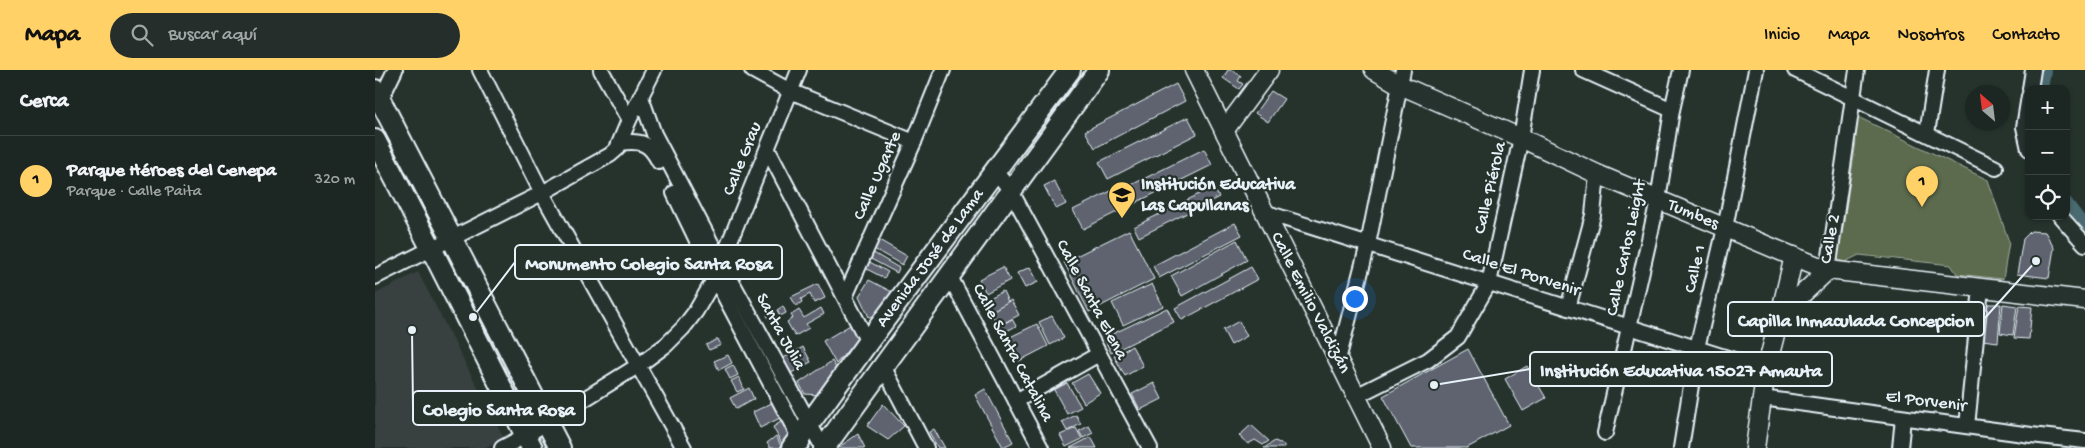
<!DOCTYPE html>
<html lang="es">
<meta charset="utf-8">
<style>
:root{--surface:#1c2622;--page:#252e2a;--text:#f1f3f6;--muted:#a0a5a5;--line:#3a4340;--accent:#ffd166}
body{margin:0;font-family:"Gochi Hand",sans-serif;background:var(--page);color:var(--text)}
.controls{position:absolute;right:15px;top:15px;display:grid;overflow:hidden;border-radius:10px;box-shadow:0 1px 4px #0004}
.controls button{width:45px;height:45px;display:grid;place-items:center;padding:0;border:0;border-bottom:1px solid var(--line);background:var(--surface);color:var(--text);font:25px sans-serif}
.compass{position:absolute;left:1590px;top:15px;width:45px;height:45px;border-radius:50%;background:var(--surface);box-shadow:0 1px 4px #0004;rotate:332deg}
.you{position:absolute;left:979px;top:228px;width:18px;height:18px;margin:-12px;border:4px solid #fff;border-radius:50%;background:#1a73e8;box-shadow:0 0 0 8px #1a73e833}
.badge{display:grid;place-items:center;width:32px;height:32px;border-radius:50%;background:var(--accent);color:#111;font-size:16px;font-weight:700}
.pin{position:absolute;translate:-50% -41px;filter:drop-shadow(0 1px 2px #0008)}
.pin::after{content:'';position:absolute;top:26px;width:18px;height:15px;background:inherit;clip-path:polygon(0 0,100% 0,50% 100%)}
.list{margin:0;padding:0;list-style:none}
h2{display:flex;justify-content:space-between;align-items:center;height:65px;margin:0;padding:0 20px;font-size:21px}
h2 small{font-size:16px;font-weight:400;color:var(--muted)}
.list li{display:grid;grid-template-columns:32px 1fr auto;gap:15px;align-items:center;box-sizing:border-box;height:90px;padding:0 20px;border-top:1px solid var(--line)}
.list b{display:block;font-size:19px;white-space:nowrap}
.list p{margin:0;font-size:16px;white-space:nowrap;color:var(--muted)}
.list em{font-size:16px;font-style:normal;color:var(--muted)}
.icon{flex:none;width:28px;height:28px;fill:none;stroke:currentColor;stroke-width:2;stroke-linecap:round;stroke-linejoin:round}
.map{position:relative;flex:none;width:1710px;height:378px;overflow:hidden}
header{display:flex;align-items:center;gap:30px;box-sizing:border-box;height:70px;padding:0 25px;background:var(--accent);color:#111}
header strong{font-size:24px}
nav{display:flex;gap:28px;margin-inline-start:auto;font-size:18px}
.search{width:350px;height:45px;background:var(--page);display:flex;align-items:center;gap:12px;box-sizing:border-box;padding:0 18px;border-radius:28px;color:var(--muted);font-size:19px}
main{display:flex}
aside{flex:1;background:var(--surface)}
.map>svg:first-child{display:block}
.built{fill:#374141}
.green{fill:#5c6b4d;stroke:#a2aea2}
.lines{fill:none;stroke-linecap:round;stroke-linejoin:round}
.canal{stroke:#486b6f;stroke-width:12}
.building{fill:#5f6370;stroke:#e8f1f8}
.minor-casing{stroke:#e8f1f8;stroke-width:18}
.tertiary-casing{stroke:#e8f1f8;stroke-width:21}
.secondary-casing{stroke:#e8f1f8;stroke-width:24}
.minor{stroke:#26332d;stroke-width:14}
.tertiary{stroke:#26332d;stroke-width:18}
.secondary{stroke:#26332d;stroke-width:20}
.labels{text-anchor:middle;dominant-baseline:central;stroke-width:4.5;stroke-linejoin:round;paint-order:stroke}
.street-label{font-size:18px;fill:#e8f1f8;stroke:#26332d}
.poi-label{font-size:18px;font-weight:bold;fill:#e8f1f8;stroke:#26332d;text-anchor:start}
.leader{fill:none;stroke:#e8f1f8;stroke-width:2}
.callout-dot{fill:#e8f1f8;stroke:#26332d;stroke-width:2}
.callout{fill:#26332d;stroke:#e8f1f8;stroke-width:2}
.callout-label{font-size:19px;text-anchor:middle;font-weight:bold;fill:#e8f1f8}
</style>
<header>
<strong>Mapa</strong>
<div class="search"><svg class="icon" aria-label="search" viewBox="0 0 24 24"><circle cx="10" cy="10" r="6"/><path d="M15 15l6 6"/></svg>Buscar aquí</div>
<nav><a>Inicio</a><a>Mapa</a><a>Nosotros</a><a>Contacto</a></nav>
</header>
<main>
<aside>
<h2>Cerca<small></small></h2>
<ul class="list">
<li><span class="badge">1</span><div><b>Parque Héroes del Cenepa</b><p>Parque · Calle Paita</p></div><em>320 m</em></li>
</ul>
</aside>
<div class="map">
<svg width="1710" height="378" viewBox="0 0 1710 378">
<rect width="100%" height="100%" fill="#26332d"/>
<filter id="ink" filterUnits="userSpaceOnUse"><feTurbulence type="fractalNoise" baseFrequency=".02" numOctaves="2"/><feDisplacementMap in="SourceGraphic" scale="10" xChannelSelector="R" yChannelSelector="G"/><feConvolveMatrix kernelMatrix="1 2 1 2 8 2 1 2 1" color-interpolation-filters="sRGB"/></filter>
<g filter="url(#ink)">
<polygon class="built" points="43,202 129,368 109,378 0,378 0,224"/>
<polygon class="green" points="1485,48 1613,110 1634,172 1628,209 1582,204 1576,195 1484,185 1470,192 1460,189 1459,168 1467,164 1481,72 1476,63 1477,53"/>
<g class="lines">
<g class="canal">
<polyline points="1667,19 1670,0"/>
<polyline points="1691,132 1710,157"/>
</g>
</g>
<g class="building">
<polygon points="853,0 857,0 866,6 863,11 868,14 864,19 848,8"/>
<polygon points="801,14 810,31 720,78 710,61"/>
<polygon points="896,21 909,29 893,52 880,43"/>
<polygon points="813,47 822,64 733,109 724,92"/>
<polygon points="829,79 837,95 750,138 742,122"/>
<polygon points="679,111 691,134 681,139 669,116"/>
<polygon points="838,117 844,127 764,167 759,157"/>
<polygon points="738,120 748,139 708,159 698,140"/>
<polygon points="860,153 867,165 784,208 778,196"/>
<polygon points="754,160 779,209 714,242 689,192"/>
<polygon points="1656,161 1670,162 1679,178 1674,208 1642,204 1648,169"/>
<polygon points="504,170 532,186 527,195 499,179"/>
<polygon points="862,170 872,190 807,226 796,206"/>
<polygon points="497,182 524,198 522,203 494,188"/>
<polygon points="491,190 513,202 509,208 488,197"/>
<polygon points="628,197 635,210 611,223 604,209"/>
<polygon points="655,197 663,212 650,218 642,203"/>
<polygon points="876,197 883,209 807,250 800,238"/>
<polygon points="494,210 519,223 500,246 494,247 484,226"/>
<polygon points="443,214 450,228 439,233 435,224 426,229 427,232 421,236 416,227"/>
<polygon points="777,214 788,236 748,255 737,233"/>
<polygon points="628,221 633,232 615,242 609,231"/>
<polygon points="636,230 644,245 623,256 615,242"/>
<polygon points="1610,234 1626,234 1623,272 1607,270"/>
<polygon points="1628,234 1642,236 1638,265 1625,263"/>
<polygon points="408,236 411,243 405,246 402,240"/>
<polygon points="1644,236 1657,237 1654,269 1639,268"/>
<polygon points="446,238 449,244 431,254 434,258 420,266 412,252 418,248 416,245 424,240 429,248"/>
<polygon points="792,238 799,252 736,283 729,268"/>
<polygon points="397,242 399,247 394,249 392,245"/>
<polygon points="677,246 689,268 675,275 664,252"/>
<polygon points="637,249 641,256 626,264 623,257"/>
<polygon points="864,251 872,266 856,275 848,260"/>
<polygon points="477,254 484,267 461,294 448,271"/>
<polygon points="662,254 673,276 644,291 633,268"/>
<polygon points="343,269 346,275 334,280 331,275"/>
<polygon points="757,276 768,296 750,306 739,286"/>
<polygon points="428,277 436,292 426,297 418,283"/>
<polygon points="1093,279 1134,355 1092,378 1036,378 1008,326"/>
<polygon points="416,284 424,299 414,304 406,289"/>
<polygon points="353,285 357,293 344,300 339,291"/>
<polygon points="457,291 461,298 443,325 430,324 424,313"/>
<polygon points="358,295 363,305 355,309 350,299"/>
<polygon points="1152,296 1171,328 1148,341 1130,309"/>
<polygon points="713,304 725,323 709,333 697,313"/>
<polygon points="364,307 369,319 362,322 356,311"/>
<polygon points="692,313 706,337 692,344 679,320"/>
<polygon points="779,313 787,329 765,340 757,324"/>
<polygon points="374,318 379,329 361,339 355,328"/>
<polygon points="610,319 638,372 628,377 600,325"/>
<polygon points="401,331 409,346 385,358 378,342"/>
<polygon points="508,334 529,356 513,370 492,356"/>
<polygon points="701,345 706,354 692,361 687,352"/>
<polygon points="409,350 420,370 409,378 398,357"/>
<polygon points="876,355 894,371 888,375 880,370 873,374 864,366"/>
<polygon points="714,356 718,363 708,368 704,361"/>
<polygon points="701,358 707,369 691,377 685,365"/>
<polygon points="559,359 570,378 563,378 554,362"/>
<polygon points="483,364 490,378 464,378 464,377"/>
<polygon points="401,366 407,378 395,378 392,373"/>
<polygon points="716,367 722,378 695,378"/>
<polygon points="900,371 909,375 909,378 889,378"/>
</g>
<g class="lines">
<g class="minor-casing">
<g id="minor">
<polyline points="105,0 167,123 309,378"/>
<polyline points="226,0 254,50"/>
<polyline points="377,0 415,21 539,72"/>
<polyline points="1208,0 1297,40"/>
<polyline points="1420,0 1621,98"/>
<polyline points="1655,19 1658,0"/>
<polyline points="1654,26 1649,57 1654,79"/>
<polyline points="266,27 279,64 346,192 448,378"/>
<polyline points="3,35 20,0"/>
<polyline points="1552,63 1562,0"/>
<path d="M245,73c21,-3 30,0 39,19"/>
<polyline points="393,80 493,272"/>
<polyline points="621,102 636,121 775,378"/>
<polyline points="299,123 340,208 427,373"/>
<polyline points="889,142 1391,300"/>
<polyline points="1685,146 1710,174"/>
<polyline points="1453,200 1482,0"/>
<polyline points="574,205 666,378"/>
<polyline points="0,207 167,123 235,85 242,79 254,50 279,0"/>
<polyline points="470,227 539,72 568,0"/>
<polyline points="1193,238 1218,145 1222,104"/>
<polyline points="963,290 993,174 1028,0"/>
<polyline points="508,296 551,378"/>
<polyline points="981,326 1053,290 1083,267 1114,213 1146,68 1157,0"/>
<polyline points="1387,328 1656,365 1710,371"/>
<polyline points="641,331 724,284"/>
<polyline points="1592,356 1606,218"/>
<polyline points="1230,363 1283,130 1297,40 1306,0"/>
<polyline points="127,378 150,366 264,295 291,275 308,258 321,241 340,208 424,0"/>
<polyline points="1306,378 1322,278 1350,158 1381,0"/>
<polyline points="1525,378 1528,348"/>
</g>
</g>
<g class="tertiary-casing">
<g id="tertiary">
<polyline points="819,0 1007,378"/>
<polyline points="999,0 1025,15 1146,68 1222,104 1410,183 1453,200 1710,230"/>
<polyline points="849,61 894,0"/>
<polyline points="1405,245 1419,186"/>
<polyline points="1380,378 1391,300 1405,245 1453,200"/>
</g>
</g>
<g class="secondary-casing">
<g id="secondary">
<polyline points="0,20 185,378"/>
<polyline points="0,70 56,178 157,378"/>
<path id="s1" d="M417,378l76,-106 202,-272"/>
<polyline points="449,378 724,0"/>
</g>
</g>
<use href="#minor" class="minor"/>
<use href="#tertiary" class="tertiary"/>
<use href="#secondary" class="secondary"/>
</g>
</g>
<defs>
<g id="school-pin" transform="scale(1.4375)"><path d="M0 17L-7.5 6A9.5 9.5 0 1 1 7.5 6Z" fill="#ffd166" stroke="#26332d"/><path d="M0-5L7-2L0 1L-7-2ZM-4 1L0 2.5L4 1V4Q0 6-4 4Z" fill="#111"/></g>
</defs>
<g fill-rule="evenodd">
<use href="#school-pin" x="747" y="125"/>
</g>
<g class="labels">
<g class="street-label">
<text transform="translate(368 89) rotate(-68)">Calle Grau</text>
<text transform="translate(503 106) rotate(-66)">Calle Ugarte</text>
<text transform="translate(1116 118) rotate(-77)">Calle Piérola</text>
<text transform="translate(1318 145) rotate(23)">Tumbes</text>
<text transform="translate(1456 169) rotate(-80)">Calle 2</text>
<text transform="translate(1252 178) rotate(-78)">Calle Carlos Leight</text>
<text stroke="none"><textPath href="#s1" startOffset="235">Avenida José de Lama</textPath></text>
<text transform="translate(1321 199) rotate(-77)">Calle 1</text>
<text transform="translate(1146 203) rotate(18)">Calle El Porvenir</text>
<text transform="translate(716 230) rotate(62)">Calle Santa Elena</text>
<text transform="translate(935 233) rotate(63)">Calle Emilio Valdizán</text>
<text transform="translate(405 262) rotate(61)">Santa Julia</text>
<text transform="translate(637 283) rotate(62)">Calle Santa Catalina</text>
<text transform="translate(1551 332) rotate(7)">El Porvenir</text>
</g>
<g class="poi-label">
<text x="766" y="115">Institución Educativa<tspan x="766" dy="21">Las Capullanas</tspan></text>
</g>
</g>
<path class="leader" d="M98 247L140 192M1661 191L1609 249M1059 315L1155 299M37 260L38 338"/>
<g class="callout-dot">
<circle cx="98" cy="247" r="5"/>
<circle cx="1661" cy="191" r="5"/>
<circle cx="1059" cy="315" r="5"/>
<circle cx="37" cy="260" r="5"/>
</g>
<g class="callout">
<rect x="140" y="175" width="267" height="34" rx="5"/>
<rect x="1353" y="232" width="256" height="34" rx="5"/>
<rect x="1155" y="282" width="302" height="34" rx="5"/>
<rect x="38" y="321" width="172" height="34" rx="5"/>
</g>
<g class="callout-label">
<text x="274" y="199">Monumento Colegio Santa Rosa</text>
<text x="1481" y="256">Capilla Inmaculada Concepcion</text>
<text x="1306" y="306">Institución Educativa 15027 Amauta</text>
<text x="124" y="345">Colegio Santa Rosa</text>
</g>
</svg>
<div class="controls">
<button>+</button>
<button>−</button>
<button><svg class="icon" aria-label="locate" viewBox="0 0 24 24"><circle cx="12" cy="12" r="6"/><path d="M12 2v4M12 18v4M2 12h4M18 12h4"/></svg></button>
</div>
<svg class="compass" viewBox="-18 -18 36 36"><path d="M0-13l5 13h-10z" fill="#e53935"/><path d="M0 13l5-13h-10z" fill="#a0a5a5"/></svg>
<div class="you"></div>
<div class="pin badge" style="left:1547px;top:137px">1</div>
</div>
</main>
